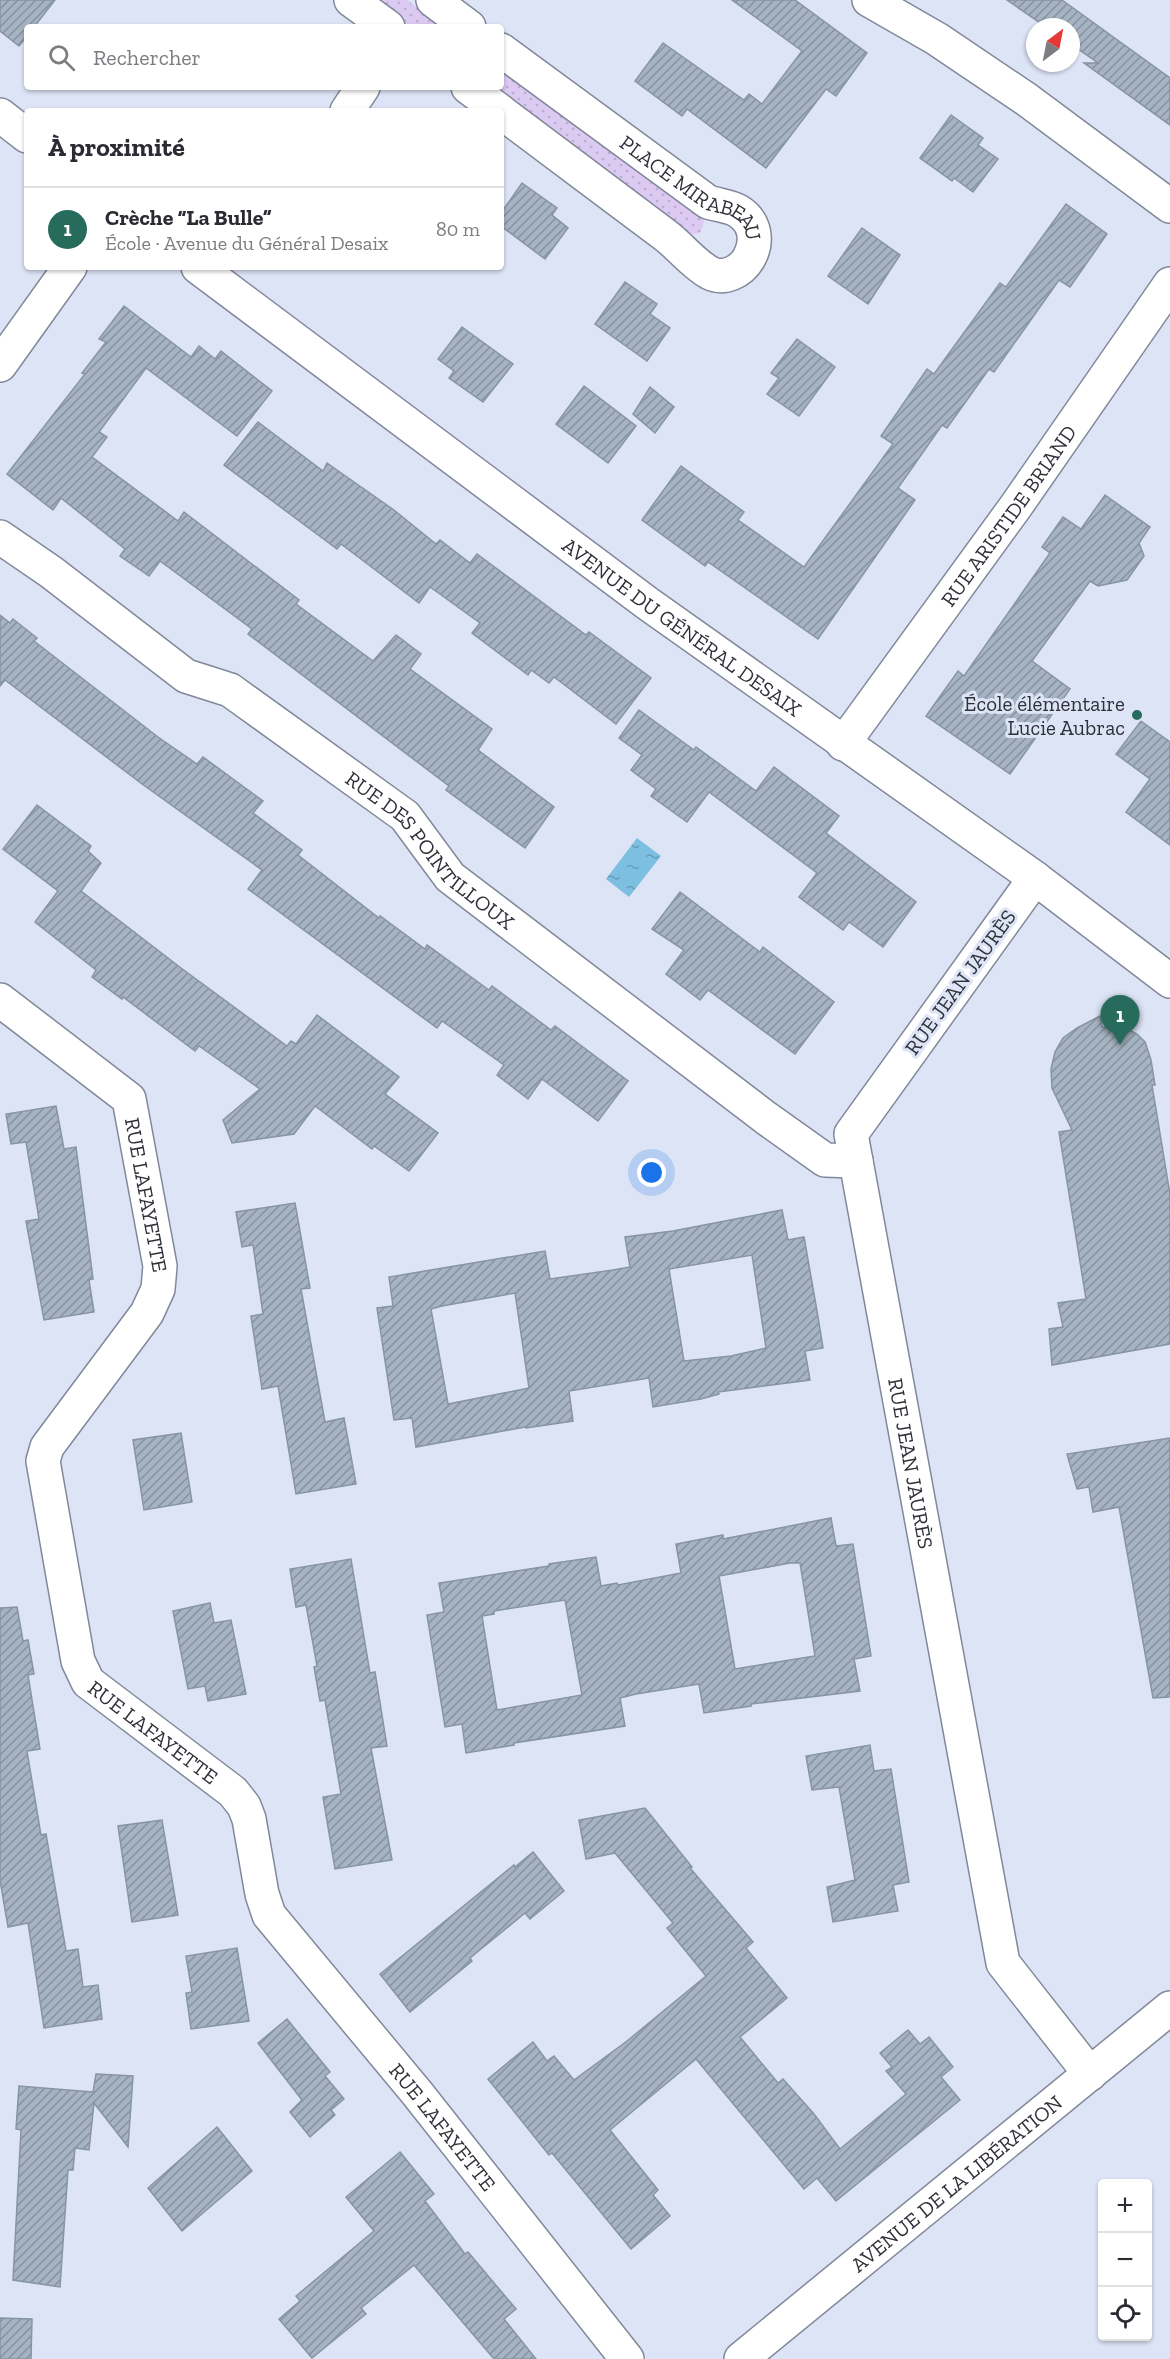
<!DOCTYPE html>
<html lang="fr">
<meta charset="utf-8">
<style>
:root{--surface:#fff;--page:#f7f7f7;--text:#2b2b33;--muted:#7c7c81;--line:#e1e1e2;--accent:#276b5c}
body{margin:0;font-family:"Zilla Slab",serif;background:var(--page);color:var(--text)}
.controls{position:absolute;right:18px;bottom:18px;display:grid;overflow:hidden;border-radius:6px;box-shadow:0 2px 4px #0004}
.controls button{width:54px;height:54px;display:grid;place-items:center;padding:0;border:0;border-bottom:2px solid var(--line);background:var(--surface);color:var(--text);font:30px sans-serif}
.compass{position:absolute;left:1026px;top:18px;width:54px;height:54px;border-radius:50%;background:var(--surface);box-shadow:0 2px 4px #0004;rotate:32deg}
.you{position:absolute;left:652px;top:1173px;width:21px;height:21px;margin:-15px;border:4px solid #fff;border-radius:50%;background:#1a73e8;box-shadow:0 0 0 9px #1a73e833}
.badge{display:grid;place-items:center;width:39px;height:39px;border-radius:50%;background:var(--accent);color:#fff;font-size:20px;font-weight:700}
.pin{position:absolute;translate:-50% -50px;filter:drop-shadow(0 2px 3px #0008)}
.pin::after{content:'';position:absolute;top:32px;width:21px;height:18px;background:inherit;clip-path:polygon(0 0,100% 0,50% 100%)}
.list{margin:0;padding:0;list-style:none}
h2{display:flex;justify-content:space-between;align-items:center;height:78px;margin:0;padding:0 24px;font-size:26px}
h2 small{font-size:20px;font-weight:400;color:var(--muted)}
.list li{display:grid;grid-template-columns:39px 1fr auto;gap:18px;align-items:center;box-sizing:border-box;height:84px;padding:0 24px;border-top:2px solid var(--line)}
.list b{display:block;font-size:22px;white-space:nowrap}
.list p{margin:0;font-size:20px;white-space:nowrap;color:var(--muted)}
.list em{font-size:20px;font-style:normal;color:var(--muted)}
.icon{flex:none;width:33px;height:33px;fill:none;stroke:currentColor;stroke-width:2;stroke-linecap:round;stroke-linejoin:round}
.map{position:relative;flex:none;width:1170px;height:2359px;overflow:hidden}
.search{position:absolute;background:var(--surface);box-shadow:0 2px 4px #0004;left:24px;top:24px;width:480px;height:66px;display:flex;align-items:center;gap:15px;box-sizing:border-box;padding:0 21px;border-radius:6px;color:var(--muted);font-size:22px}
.panel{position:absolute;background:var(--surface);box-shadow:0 2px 4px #0004;left:24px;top:108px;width:480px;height:162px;border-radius:6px}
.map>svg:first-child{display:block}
.grass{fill:url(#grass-dots)}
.water{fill:url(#water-ripples)}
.building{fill:url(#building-hatch);stroke:#8794a2;stroke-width:1.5;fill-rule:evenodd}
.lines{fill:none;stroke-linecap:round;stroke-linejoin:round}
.street-casing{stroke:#818899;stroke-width:36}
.street{stroke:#fff;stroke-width:33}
.poi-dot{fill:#276b5c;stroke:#dde4f6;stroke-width:2}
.labels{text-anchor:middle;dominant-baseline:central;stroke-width:6;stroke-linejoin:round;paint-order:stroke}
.street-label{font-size:21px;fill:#2e3138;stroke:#dde4f6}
.poi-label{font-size:21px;fill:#2e3138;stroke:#dde4f6;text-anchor:end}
</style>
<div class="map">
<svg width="1170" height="2359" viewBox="0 0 1170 2359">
<defs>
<pattern id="grass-dots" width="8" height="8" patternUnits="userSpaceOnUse" patternTransform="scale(1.5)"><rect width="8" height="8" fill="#dccaf2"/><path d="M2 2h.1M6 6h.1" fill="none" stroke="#bdaed0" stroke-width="1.8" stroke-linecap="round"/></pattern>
<pattern id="water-ripples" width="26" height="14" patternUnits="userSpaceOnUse" patternTransform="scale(1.5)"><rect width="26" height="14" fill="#7cbfe1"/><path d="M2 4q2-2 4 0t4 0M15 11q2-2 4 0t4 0" fill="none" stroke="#669cb7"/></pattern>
<pattern id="building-hatch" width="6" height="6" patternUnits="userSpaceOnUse" patternTransform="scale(1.5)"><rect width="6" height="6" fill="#a5b3c2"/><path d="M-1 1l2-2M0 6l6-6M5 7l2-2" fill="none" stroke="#87929f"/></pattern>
</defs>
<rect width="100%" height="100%" fill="#dde4f6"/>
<g class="grass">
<polygon points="367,0 407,0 444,27 404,27"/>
<polygon points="501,69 702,212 705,219 700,233 689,235 485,87 501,87"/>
</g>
<polygon class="water" points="637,838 661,856 629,897 606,879"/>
<g class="building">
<polygon points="0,0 55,0 34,27 27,27 27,36 19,46 0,31"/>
<polygon points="732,0 795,0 867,53 836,96 826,89 766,168 687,109 682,116 635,81 663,43 744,100 749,94 762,104 802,51"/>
<polygon points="1007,0 1062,0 1170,78 1170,125 1084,63 1098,63 1071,44 1071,27 1046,27"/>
<polygon points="951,115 983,138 978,145 998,159 973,192 954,178 952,181 920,158"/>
<polygon points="522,183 557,208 552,215 568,228 545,259 501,226 501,213"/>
<polygon points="1066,204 1107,234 1070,287 1059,280 994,372 989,369 947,428 942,425 898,488 915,500 818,639 708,562 705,566 642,520 681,466 744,512 738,520 804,567 893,444 881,436 927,369 934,374 1000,283 1006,287"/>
<polygon points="862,228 900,255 868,304 828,276"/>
<polygon points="625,282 657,304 650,314 670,328 647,361 595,324"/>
<polygon points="124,306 191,357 199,346 215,359 221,351 272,391 237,436 146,368 99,432 107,437 92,457 178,521 184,512 299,600 296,604 373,661 396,635 421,654 410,669 492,729 478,750 554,807 525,848 446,790 449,786 248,634 252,629 160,561 149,576 120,556 125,549 61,498 53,510 7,474 85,374 82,373 106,342 99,339"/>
<polygon points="462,327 513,364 483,402 449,378 454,371 438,359"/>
<polygon points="797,339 835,367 799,416 767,394 779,378 771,373"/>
<polygon points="584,386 636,426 608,463 556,424"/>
<polygon points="650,387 674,407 655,433 633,414"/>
<polygon points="258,422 323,471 327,463 394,510 436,544 440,540 470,563 477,554 586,635 589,632 651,678 616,724 554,677 549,683 531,670 528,675 472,633 480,623 430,587 419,603 341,544 337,549 224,465"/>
<polygon points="1105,495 1150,527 1139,543 1144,556 1127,580 1098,586 1090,581 1032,661 1070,689 1010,774 926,716 958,671 964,676 1050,553 1042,547 1063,517 1081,529"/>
<polygon points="0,615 10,623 13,619 37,638 34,641 158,737 197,764 203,757 263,801 253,813 302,850 298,855 379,918 380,916 425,949 427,945 489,990 492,986 551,1030 555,1026 628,1081 598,1121 542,1079 528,1099 497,1075 504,1065 442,1021 437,1028 248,889 262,870 142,784 5,680 0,686"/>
<polygon points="639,710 694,750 696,747 756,791 774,767 839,816 826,833 916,902 883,947 849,922 843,930 799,897 817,873 709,792 687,822 651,796 656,789 631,770 642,755 619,738"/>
<polygon points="1141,721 1170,742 1170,845 1126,812 1150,779 1116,754"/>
<polygon points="37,805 91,846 88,851 101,863 81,891 181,968 287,1046 291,1041 296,1044 317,1015 399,1077 385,1094 438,1133 409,1171 374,1146 372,1149 315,1106 294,1134 232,1143 223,1120 260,1089 199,1046 195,1051 123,997 122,999 92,977 96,970 35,922 58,891 3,849"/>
<polygon points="680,892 760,952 763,947 834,1002 795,1054 708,990 700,1000 666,974 684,950 652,929"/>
<polygon points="1100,1016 1102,1027 1126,1028 1137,1034 1145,1042 1151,1060 1155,1085 1152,1085 1170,1194 1170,1344 1052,1365 1049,1329 1063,1327 1058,1303 1086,1299 1059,1132 1072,1130 1052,1088 1051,1069 1055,1052 1063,1038 1077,1028"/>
<polygon points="56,1106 64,1149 76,1147 93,1279 89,1280 94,1312 44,1320 26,1221 39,1219 26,1142 11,1144 6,1114"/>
<polygon points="295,1203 310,1288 301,1289 325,1422 344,1418 356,1484 296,1494 278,1386 262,1389 251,1316 263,1314 253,1245 242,1247 236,1212"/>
<path d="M782,1210l6,30 16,-3 13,74 6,37 -18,3 5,29 -92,12 1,2 -18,5 -48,8 -4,-29 -80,13 4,30 -47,7 -1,-1 -109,20 -4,-29 -18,2 -17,-112 16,-2 -4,-29 156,-26 5,28 63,-9 17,-3 -5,-30 48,-6zM752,1255l14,93 -35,8 -47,5 -15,-92zM515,1293l14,95 -81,16 -17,-95 11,-3z"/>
<polygon points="181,1433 192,1502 144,1510 133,1440"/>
<polygon points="1170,1438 1170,1697 1153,1698 1119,1507 1093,1512 1089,1487 1077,1489 1067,1454"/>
<path d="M831,1518l5,28 17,-2 18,112 -17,3 6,32 -109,13v2l-47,7 -5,-29 -63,10 -16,4 5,28 -111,17v2l-48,8 -4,-29 -17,3 -18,-112 17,-3 -5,-29 110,-17v-2l47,-7 5,29 16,-3 1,2 63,-12 -5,-29 47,-9v4zM790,1563h10l15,93 -80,13 -16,-93zM565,1600l17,95 -85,15 -15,-94 12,-2v-3z"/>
<polygon points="351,1559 370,1673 375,1672 387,1746 371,1748 392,1860 335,1869 323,1797 341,1794 325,1700 320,1701 314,1667 317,1666 306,1605 296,1607 290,1569"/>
<polygon points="210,1603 214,1623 231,1620 246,1694 208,1701 205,1686 188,1689 173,1611"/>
<polygon points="17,1607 23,1641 28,1640 34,1674 28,1675 40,1749 27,1751 41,1835 46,1834 66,1951 78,1949 83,1987 98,1985 102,2019 44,2028 28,1923 8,1927 0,1880 0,1608"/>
<polygon points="870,1745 874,1771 891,1769 909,1882 893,1885 898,1911 833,1922 827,1887 855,1880 839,1787 812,1790 806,1756"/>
<polygon points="645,1808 692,1867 690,1868 753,1942 746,1948 787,1998 740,2037 778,2083 783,2079 814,2114 840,2149 906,2094 886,2071 892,2067 880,2053 908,2030 920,2044 929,2037 953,2067 941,2077 960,2100 836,2201 817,2178 804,2189 696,2059 610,2130 658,2190 653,2195 670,2216 631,2249 552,2153 549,2155 488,2079 533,2042 547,2061 554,2056 574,2080 627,2041 706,1976 667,1928 673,1923 615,1853 586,1859 579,1820"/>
<polygon points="162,1820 178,1915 132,1922 118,1826"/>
<polygon points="533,1852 564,1891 530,1919 525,1913 470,1958 472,1961 410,2012 380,1974 514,1865 515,1867"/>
<polygon points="237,1948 249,2021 191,2029 186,1993 192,1992 186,1956"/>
<polygon points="287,2019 330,2072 325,2076 344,2099 331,2110 335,2115 310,2137 290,2112 302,2100 258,2043"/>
<polygon points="96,2074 133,2076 128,2147 94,2103 89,2150 75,2148 73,2170 68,2170 60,2287 13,2280 21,2130 16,2129 19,2086 93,2092"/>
<polygon points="217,2127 252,2171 182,2231 148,2188"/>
<polygon points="400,2152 434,2194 425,2201 465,2254 468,2252 516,2309 504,2319 536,2359 494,2359 414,2265 361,2308 366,2314 312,2358 279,2319 300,2301 296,2296 374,2231 346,2197"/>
<polygon points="0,2318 32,2319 31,2359 0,2359"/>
</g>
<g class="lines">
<g class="street-casing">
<g id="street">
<polyline points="351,0 388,27"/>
<polyline points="433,0 469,27"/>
<polyline points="869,0 937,39 1026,99 1170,206"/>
<path id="s1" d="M501,50l207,152c9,3 22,4 30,9 18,11 20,31 11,47 -8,14 -25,22 -39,15 -17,-9 -30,-27 -45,-38 -55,-41 -109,-82 -164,-123"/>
<polyline points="468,87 500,111"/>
<polyline points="347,111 363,87"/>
<polyline points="0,115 27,136"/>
<path id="s2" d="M198,267l449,336 388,275 135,103"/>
<polyline points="0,365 70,267"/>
<path id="s3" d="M0,537l51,35 135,104 44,14 175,126 45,61 316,241 59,42 31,1"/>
<path id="s4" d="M843,744l173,-238 154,-222"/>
<path id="s5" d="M1035,878l-184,256 152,829 87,111"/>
<path id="s6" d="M0,1000l129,99 31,167 -2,23 -11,24 -100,134 -4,14 35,200 10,21 145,110 11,14 5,13 13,75 7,21 148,178 210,266"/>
<path id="s7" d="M741,2359l429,-351"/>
</g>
</g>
<use href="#street" class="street"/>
</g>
<circle class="poi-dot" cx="1137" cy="715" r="6"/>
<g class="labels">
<g class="street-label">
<text stroke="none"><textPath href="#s1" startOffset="237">PLACE MIRABEAU</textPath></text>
<text stroke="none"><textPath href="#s4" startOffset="282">RUE ARISTIDE BRIAND</textPath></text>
<text stroke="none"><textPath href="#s2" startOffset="603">AVENUE DU GÉNÉRAL DESAIX</textPath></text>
<text stroke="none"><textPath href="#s3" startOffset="536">RUE DES POINTILLOUX</textPath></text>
<text transform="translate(960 982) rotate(-54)">RUE JEAN JAURÈS</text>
<text stroke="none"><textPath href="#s6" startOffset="260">RUE LAFAYETTE</textPath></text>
<text stroke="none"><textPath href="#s5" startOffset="650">RUE JEAN JAURÈS</textPath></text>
<text stroke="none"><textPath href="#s6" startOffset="872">RUE LAFAYETTE</textPath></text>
<text stroke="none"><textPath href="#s6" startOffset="1376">RUE LAFAYETTE</textPath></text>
<text stroke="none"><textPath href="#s7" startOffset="278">AVENUE DE LA LIBÉRATION</textPath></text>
</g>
<g class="poi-label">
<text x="1125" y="703">École élémentaire<tspan x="1125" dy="24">Lucie Aubrac</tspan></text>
</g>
</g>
</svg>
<div class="controls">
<button>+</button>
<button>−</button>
<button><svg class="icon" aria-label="locate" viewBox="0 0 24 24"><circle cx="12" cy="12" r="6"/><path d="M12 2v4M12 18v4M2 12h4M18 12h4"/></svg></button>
</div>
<svg class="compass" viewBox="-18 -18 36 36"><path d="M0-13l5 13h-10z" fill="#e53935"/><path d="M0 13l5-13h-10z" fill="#7c7c81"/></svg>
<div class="you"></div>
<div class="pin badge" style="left:1120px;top:1045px">1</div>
<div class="search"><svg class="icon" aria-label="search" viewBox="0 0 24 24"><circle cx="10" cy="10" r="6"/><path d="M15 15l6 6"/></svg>Rechercher</div>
<section class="panel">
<h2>À proximité<small></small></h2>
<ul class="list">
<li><span class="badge">1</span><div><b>Crèche “La Bulle”</b><p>École · Avenue du Général Desaix</p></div><em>80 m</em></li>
</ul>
</section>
</div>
